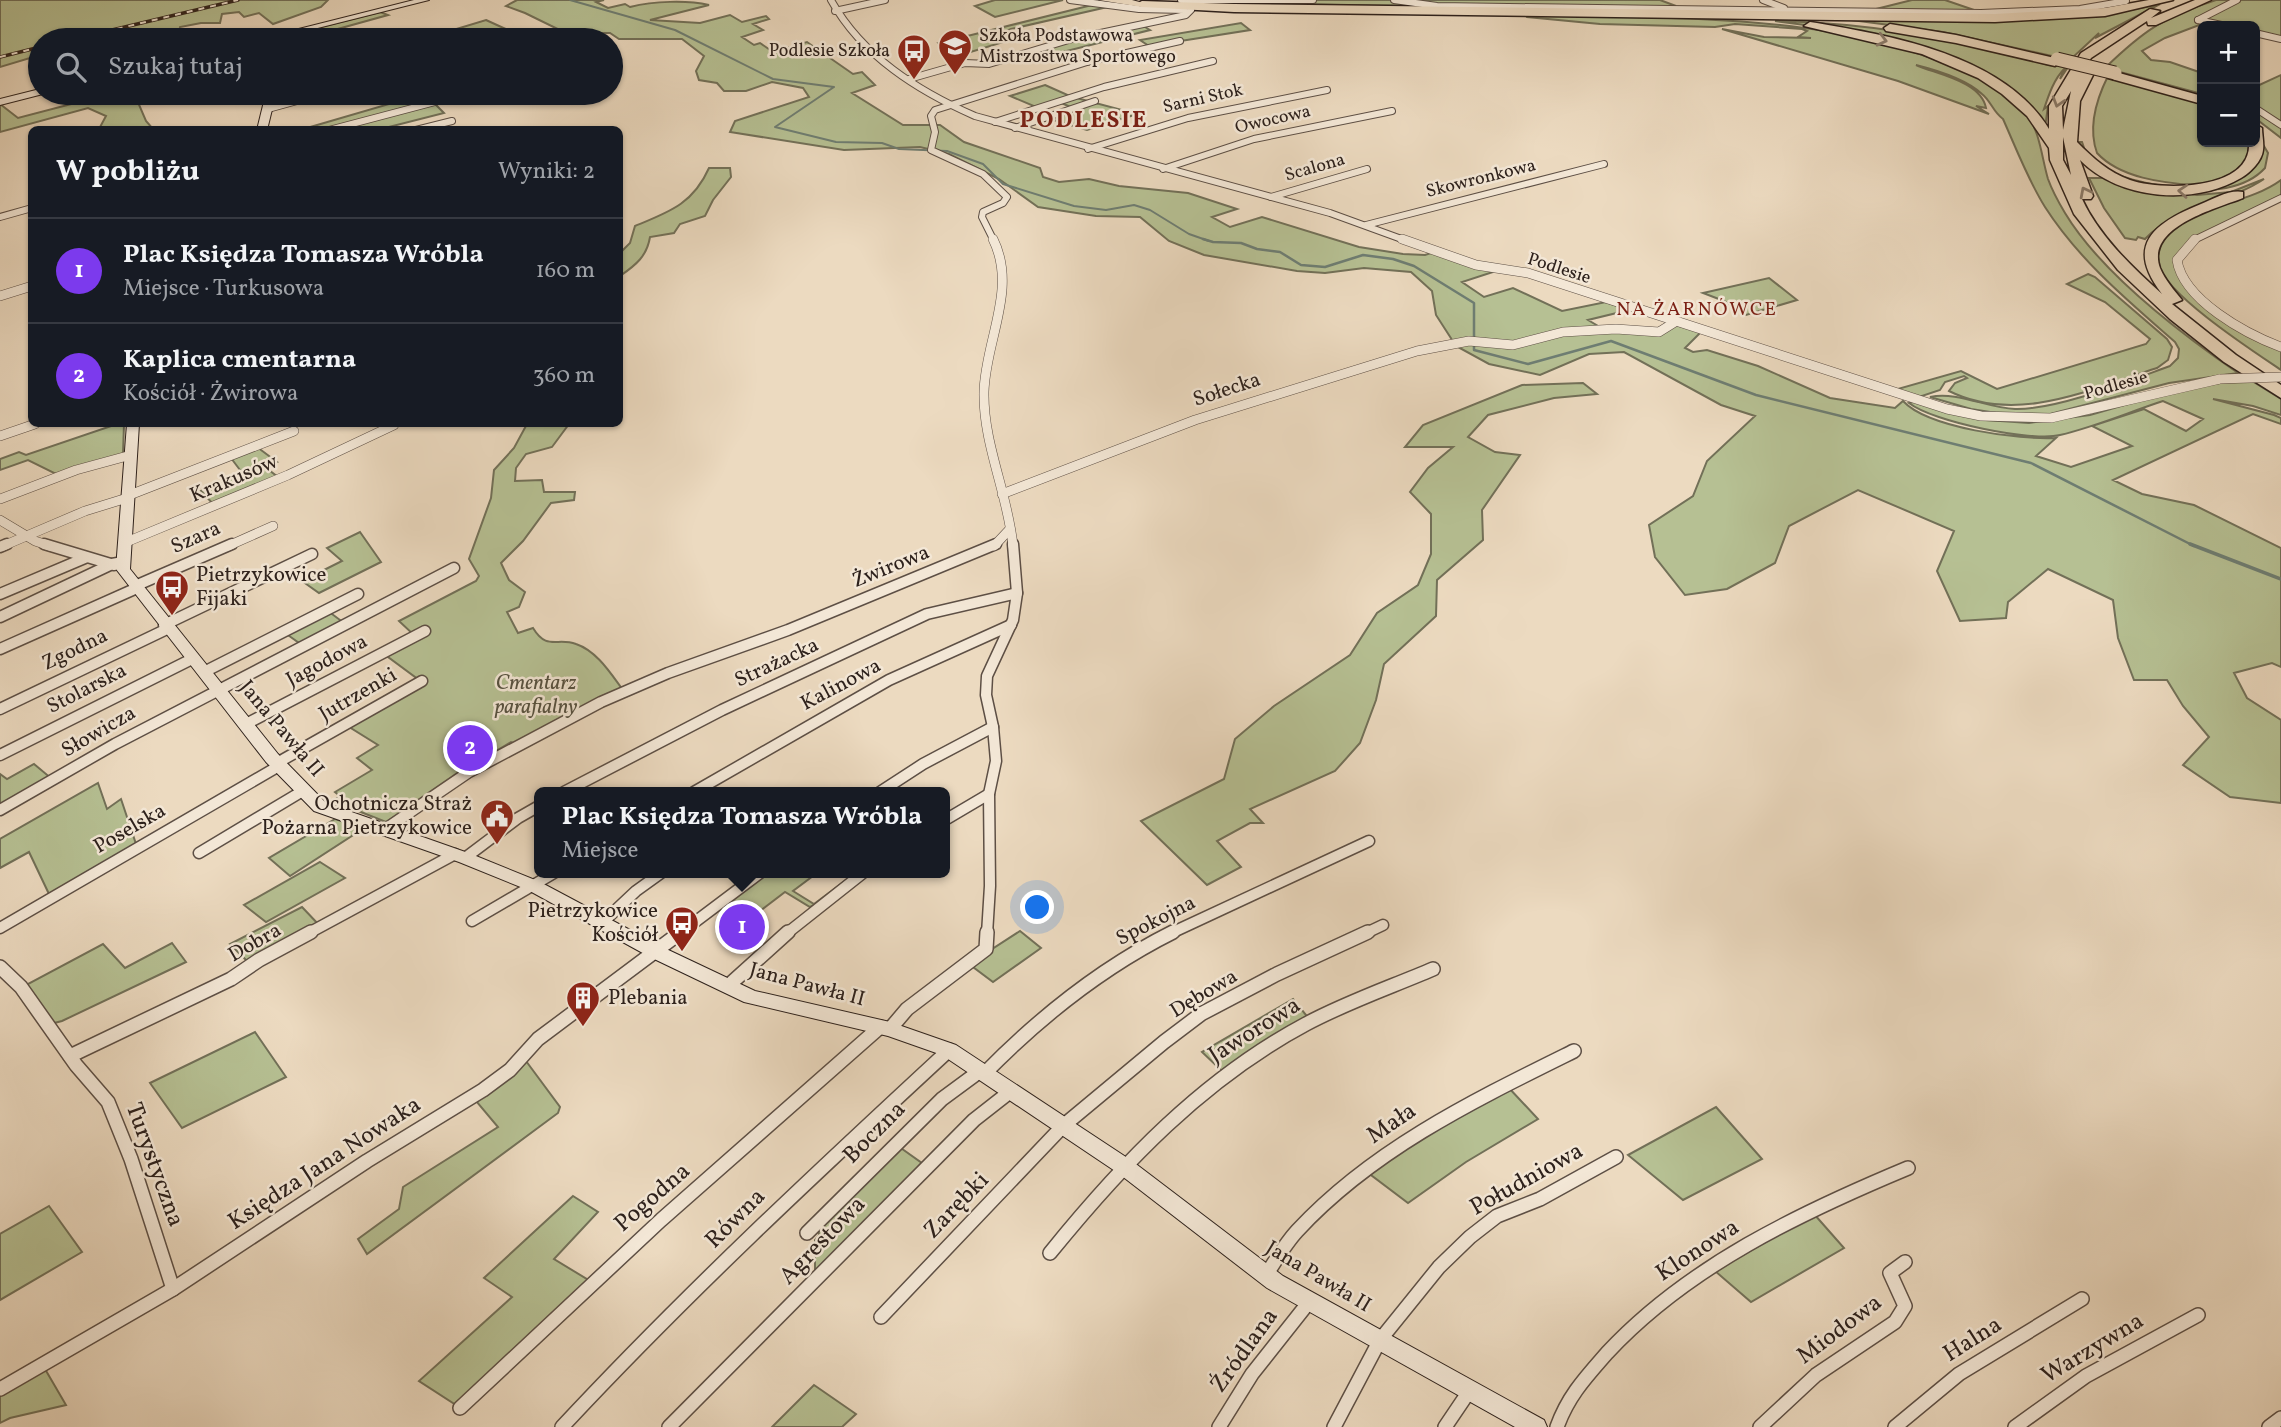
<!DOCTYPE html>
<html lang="pl">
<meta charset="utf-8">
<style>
:root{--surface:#171b24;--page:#20242c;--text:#f1f3f6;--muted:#9ea1a6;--line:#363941;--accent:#7c3aed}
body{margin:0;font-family:Vollkorn,serif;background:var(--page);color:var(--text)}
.controls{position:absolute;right:21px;top:21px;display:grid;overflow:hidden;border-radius:10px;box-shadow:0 2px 5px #0004}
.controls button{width:63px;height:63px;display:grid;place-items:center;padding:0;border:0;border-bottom:2px solid var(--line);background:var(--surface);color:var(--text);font:35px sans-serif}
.you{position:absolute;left:1038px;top:908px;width:24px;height:24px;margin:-18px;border:5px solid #fff;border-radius:50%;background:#1a73e8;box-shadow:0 0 0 10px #1a73e833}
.badge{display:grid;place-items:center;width:46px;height:46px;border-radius:50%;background:var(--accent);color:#fff;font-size:23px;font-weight:700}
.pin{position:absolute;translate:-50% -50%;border:4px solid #fff;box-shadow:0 2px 7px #0006}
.popup{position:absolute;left:534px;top:787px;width:416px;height:91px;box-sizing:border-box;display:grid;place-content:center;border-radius:10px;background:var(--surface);filter:drop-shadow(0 2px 5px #0005);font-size:23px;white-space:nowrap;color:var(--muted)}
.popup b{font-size:26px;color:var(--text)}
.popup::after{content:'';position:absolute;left:50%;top:100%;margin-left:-14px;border:14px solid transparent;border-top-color:var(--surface)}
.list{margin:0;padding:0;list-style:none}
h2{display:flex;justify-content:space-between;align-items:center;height:91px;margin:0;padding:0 28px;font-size:30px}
h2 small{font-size:23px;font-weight:400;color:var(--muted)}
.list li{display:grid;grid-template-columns:46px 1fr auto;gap:21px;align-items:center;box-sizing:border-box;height:105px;padding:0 28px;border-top:2px solid var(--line)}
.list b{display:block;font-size:26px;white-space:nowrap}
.list p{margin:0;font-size:23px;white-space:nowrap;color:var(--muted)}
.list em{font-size:23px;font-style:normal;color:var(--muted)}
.icon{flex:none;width:38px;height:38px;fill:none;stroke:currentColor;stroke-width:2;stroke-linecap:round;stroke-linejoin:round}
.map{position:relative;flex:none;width:2281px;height:1427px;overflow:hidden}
.search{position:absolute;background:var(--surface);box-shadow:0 2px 5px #0004;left:28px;top:28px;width:595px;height:77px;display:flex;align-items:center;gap:18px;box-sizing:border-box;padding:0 24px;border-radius:38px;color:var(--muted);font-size:26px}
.panel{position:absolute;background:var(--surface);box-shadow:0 2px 5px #0004;left:28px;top:126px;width:595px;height:301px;border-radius:10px}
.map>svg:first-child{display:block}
.green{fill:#b6c093;stroke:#727058;stroke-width:2}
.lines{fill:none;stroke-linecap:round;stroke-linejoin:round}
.stream-far2{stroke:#6e7d72;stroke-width:2}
.stream-far1{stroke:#6e7d72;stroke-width:2.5}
.stream{stroke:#6e7d72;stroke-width:3.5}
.street-far3-casing{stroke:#5d4f45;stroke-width:8}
.street-far2-casing{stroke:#5d4f45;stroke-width:10}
.street-far1-casing{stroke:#5d4f45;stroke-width:13}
.street-casing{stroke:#5d4f45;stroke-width:16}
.secondary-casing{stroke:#2d211c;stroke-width:2}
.primary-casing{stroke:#2d211c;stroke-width:2}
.highway-casing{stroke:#2d211c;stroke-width:3}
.street-far3{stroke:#f3e7d6;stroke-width:6}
.street-far2{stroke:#f3e7d6;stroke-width:9}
.street-far1{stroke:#f3e7d6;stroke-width:10}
.street{stroke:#f3e7d6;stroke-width:13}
.secondary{fill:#f3e7d6;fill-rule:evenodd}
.primary{fill:#ecdac0;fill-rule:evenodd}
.highway{fill:#ecdac0;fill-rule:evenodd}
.rail-casing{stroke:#2d211c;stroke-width:3.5}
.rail{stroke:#f3e7d6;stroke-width:2;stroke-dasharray:6;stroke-linecap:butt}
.street-bridge-casing{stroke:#5d4f45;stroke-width:10;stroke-linecap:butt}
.highway-bridge-casing{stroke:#2d211c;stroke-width:15;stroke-linecap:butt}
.street-bridge{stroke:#f3e7d6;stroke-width:9}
.highway-bridge{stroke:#ecdac0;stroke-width:13}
.oneway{stroke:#8c7e6e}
.labels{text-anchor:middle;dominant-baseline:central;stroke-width:5;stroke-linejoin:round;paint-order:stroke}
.far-poi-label{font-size:18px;fill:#2d211c;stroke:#f3e7d6;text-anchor:start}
.far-street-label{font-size:18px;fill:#2d211c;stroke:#f3e7d6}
.far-neighbourhood-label{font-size:19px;letter-spacing:2px;fill:#7a1f14;stroke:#f3e7d6}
.street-label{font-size:21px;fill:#2d211c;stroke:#f3e7d6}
.poi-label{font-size:21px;fill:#2d211c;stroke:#f3e7d6;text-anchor:start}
.park-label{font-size:21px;font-style:italic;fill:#565140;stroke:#f3e7d6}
.far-district-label{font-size:23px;font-weight:bold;letter-spacing:2px;fill:#7a1f14;stroke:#f3e7d6}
.near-street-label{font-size:24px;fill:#2d211c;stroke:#f3e7d6}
</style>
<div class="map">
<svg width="2281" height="1427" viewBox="0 0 2281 1427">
<rect width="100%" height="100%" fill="#ecdac0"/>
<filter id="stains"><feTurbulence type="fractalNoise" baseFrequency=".00286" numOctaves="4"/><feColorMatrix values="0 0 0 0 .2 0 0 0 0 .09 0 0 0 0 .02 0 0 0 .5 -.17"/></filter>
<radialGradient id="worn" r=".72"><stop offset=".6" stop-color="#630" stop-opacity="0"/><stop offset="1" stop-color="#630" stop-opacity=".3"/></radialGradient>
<g class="green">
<polygon points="0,0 328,0 321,7 273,24 259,13 244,17 239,12 222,14 220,23 201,23 180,27 179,36 200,33 204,40 40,40 40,55 0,67"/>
<path d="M517,0h87l-8,2 12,6 17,-4 5,3c24,-6 57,-7 79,-2l-59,15 50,3 30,-8 12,7 24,-6 3,3 -16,5 10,6 -21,7 12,8 6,-2 13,9 34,-10 46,32 9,-2 13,13 -23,8 51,32h37l24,17 76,26 3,9 16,5 30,-3 30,7 69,7 49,16 -25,8 18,10 32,-10 97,30 44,7 22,1 9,-3 37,14 28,4 -37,12 22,15 29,-9 49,23 44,-9 23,8 -41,10 15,9 -40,2 -52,12 -32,-1 38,3 47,-12 51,-3 46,3 15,-8 25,7 -16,16 8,4 14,-2 51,16 72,32 65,10 8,-7c25,27 116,39 153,37l-20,18 35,11 61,-21 -40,-20 52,-17 42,22 17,-12 -40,-18c-34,11 -68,26 -103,34 -28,7 -127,-13 -151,-32l9,-2 68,19 43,3 61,-8 83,-24 47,-8 32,-2 29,18v16l-28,-9 -40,-7 61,16 7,3v6l-28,-10 -140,66 29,14 52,11 87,43v119l-9,-4 -38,10 13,25 34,22v83l-51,-6 -47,-32 26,-28 -26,-31 -16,-26h-33l-16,-42 -5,-38 -65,-31 -40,33 -2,16 -46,3 -23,-50 17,-40 -96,-41 -69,36 -14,37 -48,26 -42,6 -30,-38 -6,-32 44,-29 14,-35 48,-45 -34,-11 -97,-53 -35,2 -49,21 -51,-11 -33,-18 -20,-31 -4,-24 -21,-19 -47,-4 -39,5 -28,-2 -93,-16 -35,-14 -29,-24 -44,-1 -58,-9 -39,-28 -50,-25 -29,-7 -76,3 -114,-18 5,-11 74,-24 -6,-9 -31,-6 -26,9h-22l-7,-8 -18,-3 -3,-9 8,-15 -22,-17h-63l-9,-6h-9l-6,6 -15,1 -55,-27 -19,-7z"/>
<polygon points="995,0 1063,0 995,17 975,6"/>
<path d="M1181,0h479l16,6c-165,0 -330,2 -495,-6z"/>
<polygon points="1912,0 1945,0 1977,11 1876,9"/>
<path d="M2216,0h65v39l-26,-6v-7h-29l-19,-4 -42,16 -23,13 9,9 19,2 32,11v21l-97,-26c38,-37 60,-52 111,-68z"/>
<polygon points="1096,4 1112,6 1011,29 1002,33 1013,39 961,55 939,43"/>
<polygon points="2160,4 2095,38 2099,33 2070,60 1943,32 1836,18 2115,13"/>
<polygon points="380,12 388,15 298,40 269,40"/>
<path d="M1525,14c144,6 309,-4 442,59 21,9 46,22 60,41 13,18 15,45 21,65 4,11 11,24 17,34 36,60 115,120 173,160l-69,10 -119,31h-47l-32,-5 -41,-12c27,-6 57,11 85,12 42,1 114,-28 155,-43l8,-8 1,-9 -4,-7c-48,-42 -96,-82 -130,-135 -17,-27 -29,-59 -42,-88 -10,-7 -12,-18 -21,-25 -16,-15 -46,-24 -66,-29 20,9 65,16 70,43l-10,-2 13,8 -91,-33 -176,-52 42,8 47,1 -13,-1 9,-6 -5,-2 -67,-5 -20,3 -115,-3 -73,-7z"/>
<polygon points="486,20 508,30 511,38 420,40"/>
<path d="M1775,21c92,2 184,17 273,44l20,2 -8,12 5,-11c-11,11 -16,26 -21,41l4,-3 -3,22 -16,-21 -84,-48 -117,-31z"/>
<polygon points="1241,23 1250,30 1149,46 1140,40"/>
<polygon points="1140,24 1150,30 1039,58 1028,53"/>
<polygon points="2281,75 2281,138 2255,118 2255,87"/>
<path d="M2108,76l5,4 4,-2 85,24v40h53v-11l13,22 -3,15c-10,11 -24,17 -39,20 -33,7 -141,-4 -147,-46h3c9,38 85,46 118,47l-5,-4c-32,-2 -75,-7 -98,-32 -9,-25 -1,-53 11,-77z"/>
<polygon points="1045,85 1070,96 1036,107 1010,96"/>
<polygon points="101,93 134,93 146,121 153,129 99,129 106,116 88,108 0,132 0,104 18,118 102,96"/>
<polygon points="423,94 433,101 326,129 300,130"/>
<polygon points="1073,97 1137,114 1087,130 1046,118 1073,108 1059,102"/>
<polygon points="433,102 444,113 381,129 345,129 341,127"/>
<path d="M709,168h21l1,9 -18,23 -8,16 -25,8 -6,9 -24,4c-3,19 -14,28 -30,39v-23l10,-10 5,-17c34,-14 58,-22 74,-58z"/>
<path d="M2089,178h22l67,15 19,2 34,-3 33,-13c-37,25 -87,26 -119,60l-7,-2 -2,3 -11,-2 -21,-30z"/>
<path d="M2281,180v18l-89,42 -12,13 4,30 51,40 46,24v23c-28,-19 -113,-74 -122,-104 -5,-16 5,-31 18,-41 31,-21 74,-23 104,-45z"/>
<path d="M2088,274l7,3 72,62 5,8 -4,13 -11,8c-66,21 -140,57 -208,23l6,-8 12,-5 -3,-2 -19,6 -5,8 -24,8 -22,-8 67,-19 36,18 149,-45 4,-5 -45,-37 -38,-18z"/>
<polygon points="1769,278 1797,300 1746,315 1724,301 1703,293"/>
<polygon points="1583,383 1597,394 1554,398 1488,415 1468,437 1495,452 1520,455 1482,510 1483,540 1437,580 1436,616 1384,664 1376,700 1360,743 1335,771 1250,809 1263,823 1250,823 1217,841 1241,867 1207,885 1141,821 1224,779 1235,739 1274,706 1350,655 1377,613 1418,585 1431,554 1431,514 1410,492 1428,468 1453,447 1405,447 1423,425 1522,385"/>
<polygon points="117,424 124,424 123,454 58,475 28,460 0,470 0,459 19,452 26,455"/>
<path d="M527,424h42l-17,23 -26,7 -10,14 -1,13 27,-1 2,12h31l-1,8 -23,3 -28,38 -22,22 8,17 16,12 -6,15 -12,5 11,21 15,-5c14,23 24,9 43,16 21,7 35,30 47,46l-107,54 -5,-2 -25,15 -4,-1 -96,66 -53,-21 7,-5 -5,-4 37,-22 -15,-12 21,-13 -32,-20 73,-45 -35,-26 30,-19 -15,-14 77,-40 3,-5 -10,-17 22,-61 3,-28 20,-22z"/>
<polygon points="257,447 277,462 265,467 278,477 214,505 201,491 243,474 231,458"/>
<polygon points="360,532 381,562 319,593 302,581 342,561 327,548"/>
<polygon points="328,611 344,623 302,645 285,633"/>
<polygon points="34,764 52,779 0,807 0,774 7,779"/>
<polygon points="98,783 107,809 121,799 136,844 49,894 29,852 0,868 0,839"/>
<polygon points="335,819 364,828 290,876 269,858"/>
<polygon points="320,862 345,878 266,922 244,905"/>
<polygon points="766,873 817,873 793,891 814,904 854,874 824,900 810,907 785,892 751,918 726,902"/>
<polygon points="302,907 320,926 248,962 230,944"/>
<polygon points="1020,931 1041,948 993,982 969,964"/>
<polygon points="172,943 186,962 62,1021 54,1023 26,985 103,944 125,968"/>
<polygon points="1293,999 1310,1020 1222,1071 1202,1052"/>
<polygon points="255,1032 286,1077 182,1128 150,1083"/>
<polygon points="526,1061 560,1107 558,1113 367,1254 358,1239 399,1209 403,1187 498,1127 476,1101"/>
<polygon points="1508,1087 1538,1119 1466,1162 1408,1203 1367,1172"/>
<polygon points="1716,1107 1762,1159 1683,1200 1628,1155"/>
<polygon points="898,1146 926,1166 815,1278 815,1240 819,1235 818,1226"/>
<polygon points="573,1196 598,1212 554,1259 590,1281 456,1405 419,1381 512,1297 484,1278"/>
<polygon points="49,1206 82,1252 0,1300 0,1234"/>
<polygon points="1814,1214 1844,1248 1751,1302 1715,1271"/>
<polygon points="45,1369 66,1405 10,1418 0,1423 0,1393"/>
<polygon points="814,1385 856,1414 842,1427 772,1427"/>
</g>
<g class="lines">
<polyline class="stream-far2" points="570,0 675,30 773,79 834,87 775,127 836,142 882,143 899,149 947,151 983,164 1003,184 1074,206 1106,210 1134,205 1150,210 1189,234 1209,241"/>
<polyline class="stream-far1" points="1203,239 1213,242 1241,243 1257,249 1280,252 1301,265 1325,267 1363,255 1393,259 1414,266 1474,303 1474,350 1528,364 1611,341 1756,395 2031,463 2194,546"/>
<polyline class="stream" points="2190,544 2281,579"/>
<g class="street-far3-casing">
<g id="street-far3">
<path d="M831,0c31,56 87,91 144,116l355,97 77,28"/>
<polyline points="1070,0 1139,9 1185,10"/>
<polyline points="1181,0 1313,0"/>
<polyline points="1394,0 1437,6 1981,13 2080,9 2126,1"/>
<polyline points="1763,0 1784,8"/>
<polyline points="835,11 885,0"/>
<polyline points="2198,20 2237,0"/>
<polyline points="2198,20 2226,26"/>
<polyline points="2255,33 2281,39"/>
<polyline points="909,79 965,63 989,64 1072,39 1186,15 1191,10"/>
<polyline points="271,99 290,93"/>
<polyline points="2255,108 2281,125"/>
<polyline points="268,109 326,93"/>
<polyline points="995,122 1104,87 1213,61"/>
<polyline points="1015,128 1095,101"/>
<polyline points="329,130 469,93"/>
<polyline points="416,130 452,121"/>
<polyline points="1088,149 1188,118 1327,90"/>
<polyline points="1163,169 1254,139 1392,111"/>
<polyline points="1271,197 1367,169"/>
<polyline points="0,217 32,208"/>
<polyline points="1366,225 1604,164"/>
<polyline points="994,241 982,217 983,212 1003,203 1007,197 983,174 931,150 935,132 931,116 935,110 1087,62 1180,41"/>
<polyline points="2192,241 2281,198"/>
</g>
</g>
<g class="street-far2-casing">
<g id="street-far2">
<path d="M993,239c25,50 -8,102 -9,153 -1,52 24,102 29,154"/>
<polyline points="1402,239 1476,265 1528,273 1947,409 1981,416 2051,418 2220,379"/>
<path d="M2195,239l-18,21c6,40 69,74 104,87"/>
<polyline points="0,296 32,286"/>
<polyline points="0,436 35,424"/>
<polyline points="1002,494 1195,420 1417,351 1469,341 1513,345 1563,332 1616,329 1659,332 1675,322"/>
<polyline points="127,496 294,431"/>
<polyline points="0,499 76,470 131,455"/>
<polyline points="0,520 35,541 50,546"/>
<polyline points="124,543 288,475 394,425"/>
<polyline points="3,546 85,511 127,498"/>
<polyline points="228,546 273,526"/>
<polyline points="994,546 1010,529"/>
</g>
</g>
<g class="street-far1-casing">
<g id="street-far1">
<polyline points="44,544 114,565"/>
<polyline points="0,547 7,544"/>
<polyline points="135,586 232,544"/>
<polyline points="0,594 85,558"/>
<polyline points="0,617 112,564 123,562"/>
<polyline points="164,625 312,554"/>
<polyline points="0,649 137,588"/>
<polyline points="204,672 358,594"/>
<polyline points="0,709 167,629"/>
<polyline points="246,724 425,631"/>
<polyline points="0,755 192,659"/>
<polyline points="277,763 422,681"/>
<polyline points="564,792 722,710 927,614 1017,593"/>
<polyline points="694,792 889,680 1011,625"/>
<polyline points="880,792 923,764 993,727"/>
<polyline points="0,810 115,744 454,568"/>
<polyline points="945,820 989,794"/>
<polyline points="384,830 469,772 601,702 668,673 788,630 996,544"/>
<polyline points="199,853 301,792"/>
<polyline points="465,858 518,818 539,806"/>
<polyline points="472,921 554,873"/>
<polyline points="602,923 636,891 661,873"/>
<polyline points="0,928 279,766"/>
<polyline points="307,934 455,854"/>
<polyline points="679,934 760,873"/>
<polyline points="786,934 863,873"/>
<polyline points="987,934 990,886 989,794 996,761 993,727 986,695 987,676 1013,620 1017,593 1013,544"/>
<polyline points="1169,934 1369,841"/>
<polyline points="1364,934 1383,925"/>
</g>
</g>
<g class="street-casing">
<g id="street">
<polyline points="0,967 21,987 76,1065 108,1102 131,1159 173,1289"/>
<polyline points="728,986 788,932"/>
<polyline points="890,1029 907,1009 986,949 987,932"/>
<polyline points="70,1056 231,979 259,960 311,932"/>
<path d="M985,1073c56,-57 116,-105 188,-141"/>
<polyline points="807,1233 942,1099 980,1071"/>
<path d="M1050,1253c73,-90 153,-174 256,-229 41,-22 85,-37 127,-55"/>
<path d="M1266,1275c10,-15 19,-31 31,-44 76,-82 178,-131 277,-180"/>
<polyline points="881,1317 1063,1126 1164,1042 1201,1014 1277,974 1368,932"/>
<polyline points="0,1389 173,1289 367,1161 483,1090 510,1070 538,1039 681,932"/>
<polyline points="460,1408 661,1220 880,1027"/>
<path d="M562,1427c123,-132 255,-255 387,-377"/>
<polyline points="669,1427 974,1120 1011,1091"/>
<polyline points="1219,1427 1252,1374 1309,1302"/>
<polyline points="1334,1427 1380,1340 1439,1267 1470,1237 1497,1216 1540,1199 1616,1157"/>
<polyline points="1445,1427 1470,1390"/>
<path d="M1557,1427c11,-31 29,-50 50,-74 81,-87 193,-140 301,-185"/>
<polyline points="1760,1427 1816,1375 1895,1322 1905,1306 1890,1273 1905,1262"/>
<polyline points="1895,1427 1959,1374 2082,1299"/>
<polyline points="2015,1427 2086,1376 2198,1315"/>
<polyline points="2269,1427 2281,1418"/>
</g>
</g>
<g class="secondary-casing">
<g id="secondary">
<polygon points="414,0 429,0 270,40 255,40"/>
<polygon points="40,89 43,94 0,105 0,99"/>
<polygon points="266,93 276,93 267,130 257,130"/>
<polygon points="127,424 139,424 130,569 278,754 326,803 471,854 540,882 662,947 755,991 890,1022 956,1045 1132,1161 1283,1276 1544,1420 1547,1427 1515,1427 1267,1288 1118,1173 942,1055 888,1036 744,1002 650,957 528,890 459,862 314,811 266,762 116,569"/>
</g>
</g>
<g class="primary-casing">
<polygon id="primary" points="1099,0 1132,0 1147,4 1142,7"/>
</g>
<g class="highway-casing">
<g id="highway">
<polygon points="2149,0 2173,0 2105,16 1995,22 1234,12 1142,7 1136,4 1142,1 1234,4 1995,14 2105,8"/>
<path d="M2195,0h16l-55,25h-8l-1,-4 -56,37 -6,10h8l2,3 -15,30 -3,41c16,16 31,30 53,38 31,11 123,11 119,-38h6v-18l7,4c0,7 2,15 1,22 -1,11 -13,23 -22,28 -47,28 -122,22 -161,-18l13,36 -2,3h-9c17,37 50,68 80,95 -38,-49 -8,-71 39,-90 12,-5 29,-15 42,-12v6c-28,11 -98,29 -83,70 5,12 14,22 22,32l-10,4 64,51 45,30v13l-57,-36 -54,-43 -52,-49 -44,-56 -24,-54 -1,-12 -22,-32 -25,-22 -24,-16 -56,-24 -118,-28 6,-4c80,13 194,33 239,107v-23l32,-53 69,-44 10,2 -9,7zM2071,91l-8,39 -1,-24zM2063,137l8,38 -8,-15z"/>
<polygon points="1890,24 1956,35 2059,59 2061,62 2055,66 1956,43 1886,31 1884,28"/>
<polygon points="2112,71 2202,96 2202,104 2108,78 2108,72"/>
</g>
</g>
<use href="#street-far3" class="street-far3"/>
<use href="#street-far2" class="street-far2"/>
<use href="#street-far1" class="street-far1"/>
<use href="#street" class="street"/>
<use href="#secondary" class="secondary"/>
<use href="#primary" class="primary"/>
<use href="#highway" class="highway"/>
<g class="rail-casing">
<g id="rail">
<polyline points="70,40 238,0"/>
<polyline points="0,57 40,47"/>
</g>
</g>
<use href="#rail" class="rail"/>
<g class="street-bridge-casing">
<polyline id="street-bridge" points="2220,379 2281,377"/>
</g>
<g class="highway-bridge-casing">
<polyline id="highway-bridge" points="2057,59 2115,73"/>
</g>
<use href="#street-bridge" class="street-bridge"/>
<use href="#highway-bridge" class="highway-bridge"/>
</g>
<defs><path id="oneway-chevron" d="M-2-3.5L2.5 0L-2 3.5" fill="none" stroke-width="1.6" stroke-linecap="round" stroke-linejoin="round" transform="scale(1.75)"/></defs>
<g class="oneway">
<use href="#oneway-chevron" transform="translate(1882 40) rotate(14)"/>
<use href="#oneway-chevron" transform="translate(2058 102) rotate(107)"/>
<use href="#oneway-chevron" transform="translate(2183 191) rotate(-176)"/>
<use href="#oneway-chevron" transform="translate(2085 192) rotate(-117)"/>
</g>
<defs>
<g id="school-pin" transform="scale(1.75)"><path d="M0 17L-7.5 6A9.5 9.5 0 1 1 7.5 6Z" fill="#8f2418" stroke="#f3e7d6"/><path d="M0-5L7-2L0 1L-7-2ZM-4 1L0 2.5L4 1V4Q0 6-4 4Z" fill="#fff"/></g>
<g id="bus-pin" transform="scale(1.75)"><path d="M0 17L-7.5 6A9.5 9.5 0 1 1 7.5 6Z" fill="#8f2418" stroke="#f3e7d6"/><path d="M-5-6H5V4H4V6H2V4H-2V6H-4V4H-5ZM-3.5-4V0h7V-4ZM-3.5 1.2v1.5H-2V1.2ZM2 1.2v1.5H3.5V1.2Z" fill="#fff"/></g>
<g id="civic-pin" transform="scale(1.75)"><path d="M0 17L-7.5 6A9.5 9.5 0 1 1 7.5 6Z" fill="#8f2418" stroke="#f3e7d6"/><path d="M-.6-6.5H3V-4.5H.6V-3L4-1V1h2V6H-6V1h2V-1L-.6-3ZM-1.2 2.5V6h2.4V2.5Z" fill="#fff"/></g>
<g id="building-pin" transform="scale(1.75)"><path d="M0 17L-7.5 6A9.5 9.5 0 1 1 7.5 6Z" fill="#8f2418" stroke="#f3e7d6"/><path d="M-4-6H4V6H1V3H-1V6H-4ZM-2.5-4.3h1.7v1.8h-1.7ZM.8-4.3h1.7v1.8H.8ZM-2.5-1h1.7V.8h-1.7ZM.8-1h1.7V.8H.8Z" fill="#fff"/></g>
</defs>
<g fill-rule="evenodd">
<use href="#school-pin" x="955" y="46"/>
<use href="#bus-pin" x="914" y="51"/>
<use href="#bus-pin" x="172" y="587"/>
<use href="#civic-pin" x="497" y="816"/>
<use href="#bus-pin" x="682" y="923"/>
<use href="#building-pin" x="583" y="998"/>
</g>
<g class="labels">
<g class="far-poi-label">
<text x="979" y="36">Szkoła Podstawowa<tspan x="979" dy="21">Mistrzostwa Sportowego</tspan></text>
<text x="890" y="51" text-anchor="end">Podlesie Szkoła</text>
</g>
<g class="far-street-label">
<text transform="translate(1203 99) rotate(-13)">Sarni Stok</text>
<text transform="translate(1273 120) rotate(-13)">Owocowa</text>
<text transform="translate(1315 168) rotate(-16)">Scalona</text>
<text transform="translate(1481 179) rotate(-14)">Skowronkowa</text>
<text transform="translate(1559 269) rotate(18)">Podlesie</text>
<text transform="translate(2116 386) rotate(-16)">Podlesie</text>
</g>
<g class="far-neighbourhood-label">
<text x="1697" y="310">NA ŻARNÓWCE</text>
</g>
<g class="street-label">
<text transform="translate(1227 390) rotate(-18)">Sołecka</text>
<text transform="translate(234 479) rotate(-23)">Krakusów</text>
<text transform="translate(196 538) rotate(-24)">Szara</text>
<text transform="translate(891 567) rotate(-22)">Żwirowa</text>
<text transform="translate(75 650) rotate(-26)">Zgodna</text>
<text transform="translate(327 661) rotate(-28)">Jagodowa</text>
<text transform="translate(777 663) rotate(-25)">Strażacka</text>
<text transform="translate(841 685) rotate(-28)">Kalinowa</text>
<text transform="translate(87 689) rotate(-27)">Stolarska</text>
<text transform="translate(358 695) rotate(-30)">Jutrzenki</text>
<text transform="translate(281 729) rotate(50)">Jana Pawła II</text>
<text transform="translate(99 732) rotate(-30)">Słowicza</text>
<text transform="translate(130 829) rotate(-30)">Poselska</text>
<text transform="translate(1156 921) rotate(-27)">Spokojna</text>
<text transform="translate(255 943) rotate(-30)">Dobra</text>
<text transform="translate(807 985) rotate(15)">Jana Pawła II</text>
<text transform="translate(1204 994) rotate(-31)">Dębowa</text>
<text transform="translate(1318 1277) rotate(31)">Jana Pawła II</text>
</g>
<g class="poi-label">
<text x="196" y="575">Pietrzykowice<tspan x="196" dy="24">Fijaki</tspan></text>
<text x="472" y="804" text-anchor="end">Ochotnicza Straż<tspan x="472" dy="24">Pożarna Pietrzykowice</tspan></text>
<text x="658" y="911" text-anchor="end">Pietrzykowice<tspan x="658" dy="24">Kościół</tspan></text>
<text x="608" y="998">Plebania</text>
</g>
<g class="park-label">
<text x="536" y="683">Cmentarz<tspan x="536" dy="24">parafialny</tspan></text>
</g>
<g class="far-district-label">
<text x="1084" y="121">PODLESIE</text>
</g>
<g class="near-street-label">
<text transform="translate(1255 1031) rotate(-32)">Jaworowa</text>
<text transform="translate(1392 1124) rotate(-34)">Mała</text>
<text transform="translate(875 1133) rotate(-45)">Boczna</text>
<text transform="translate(325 1164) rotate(-33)">Księdza Jana Nowaka</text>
<text transform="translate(154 1165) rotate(70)">Turystyczna</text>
<text transform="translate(1527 1180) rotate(-29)">Południowa</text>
<text transform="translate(653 1198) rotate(-41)">Pogodna</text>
<text transform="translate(957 1206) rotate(-46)">Zarębki</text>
<text transform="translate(736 1219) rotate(-45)">Równa</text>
<text transform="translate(823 1241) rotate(-46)">Agrestowa</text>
<text transform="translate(1698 1251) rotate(-33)">Klonowa</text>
<text transform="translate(1840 1330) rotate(-37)">Miodowa</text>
<text transform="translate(1973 1340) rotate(-32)">Halna</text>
<text transform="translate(2093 1349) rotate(-31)">Warzywna</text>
<text transform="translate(1245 1351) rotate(-54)">Źródlana</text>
</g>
</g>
<rect width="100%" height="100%" filter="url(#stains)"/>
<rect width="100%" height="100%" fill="url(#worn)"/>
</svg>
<div class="controls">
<button>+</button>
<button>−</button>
</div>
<div class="you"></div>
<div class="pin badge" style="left:742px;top:927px">1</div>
<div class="popup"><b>Plac Księdza Tomasza Wróbla</b>Miejsce</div>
<div class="pin badge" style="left:470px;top:748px">2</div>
<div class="search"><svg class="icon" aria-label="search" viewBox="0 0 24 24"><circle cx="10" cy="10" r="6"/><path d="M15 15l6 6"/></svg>Szukaj tutaj</div>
<section class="panel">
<h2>W pobliżu<small>Wyniki: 2</small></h2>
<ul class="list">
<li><span class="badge">1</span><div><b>Plac Księdza Tomasza Wróbla</b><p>Miejsce · Turkusowa</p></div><em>160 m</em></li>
<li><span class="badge">2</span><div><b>Kaplica cmentarna</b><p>Kościół · Żwirowa</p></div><em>360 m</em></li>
</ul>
</section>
</div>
